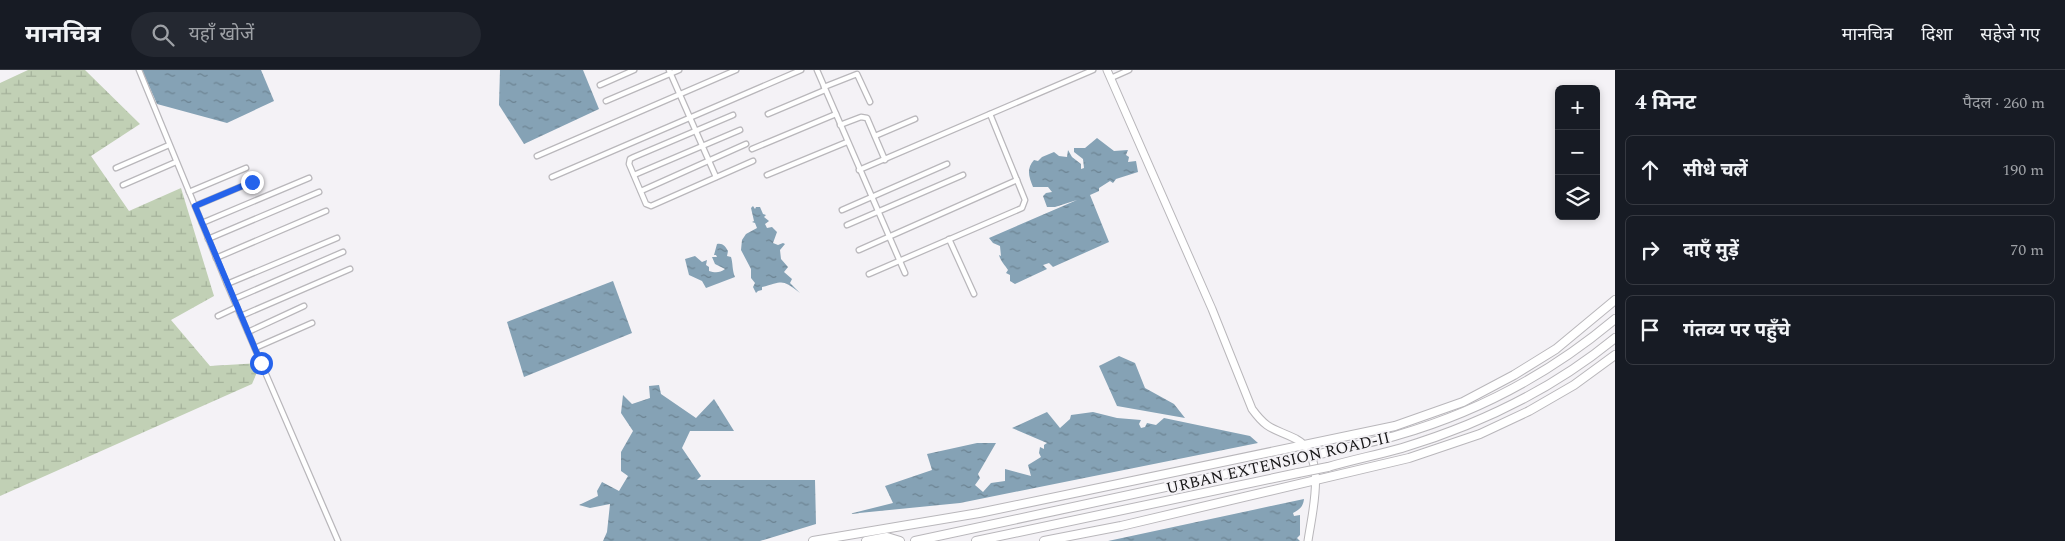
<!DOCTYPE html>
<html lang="hi">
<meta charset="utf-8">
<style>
:root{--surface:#171b24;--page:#242831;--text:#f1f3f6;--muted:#9ea1a6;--line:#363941}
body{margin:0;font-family:Spectral,"Noto Sans Devanagari",serif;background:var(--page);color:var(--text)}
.controls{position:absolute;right:15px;top:15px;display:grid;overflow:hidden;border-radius:8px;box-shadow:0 2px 8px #0003}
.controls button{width:45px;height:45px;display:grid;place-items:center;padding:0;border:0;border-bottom:1px solid var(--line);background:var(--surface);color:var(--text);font:25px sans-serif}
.stop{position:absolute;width:15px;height:15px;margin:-11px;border:4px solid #2563eb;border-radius:50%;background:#fff}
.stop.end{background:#2563eb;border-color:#fff;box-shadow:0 1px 5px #0008}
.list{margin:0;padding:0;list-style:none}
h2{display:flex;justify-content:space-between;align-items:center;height:65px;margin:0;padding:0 20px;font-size:21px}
h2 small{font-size:16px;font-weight:400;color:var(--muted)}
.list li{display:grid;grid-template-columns:32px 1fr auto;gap:15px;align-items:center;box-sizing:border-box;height:70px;margin:0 10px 10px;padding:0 10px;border:1px solid var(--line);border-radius:8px}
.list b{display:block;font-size:19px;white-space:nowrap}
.list em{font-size:16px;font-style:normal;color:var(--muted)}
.icon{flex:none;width:28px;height:28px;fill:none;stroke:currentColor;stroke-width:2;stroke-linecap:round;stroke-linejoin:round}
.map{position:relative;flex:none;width:1615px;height:471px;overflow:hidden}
header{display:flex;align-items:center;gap:30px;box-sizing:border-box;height:70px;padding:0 25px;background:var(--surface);border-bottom:1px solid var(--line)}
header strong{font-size:24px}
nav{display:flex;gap:28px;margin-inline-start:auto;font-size:18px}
.search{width:350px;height:45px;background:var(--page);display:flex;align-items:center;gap:12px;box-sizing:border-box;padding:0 18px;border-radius:28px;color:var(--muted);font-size:19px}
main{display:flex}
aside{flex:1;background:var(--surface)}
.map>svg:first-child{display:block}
.wetland{fill:url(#wetland-marsh)}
.water{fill:url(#water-ripples)}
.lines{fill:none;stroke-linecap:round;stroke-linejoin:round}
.minor-casing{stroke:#b9b7bb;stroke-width:7}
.secondary-casing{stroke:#b9b7bb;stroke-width:9}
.primary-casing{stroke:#b9b7bb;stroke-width:10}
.trunk-casing{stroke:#b9b7bb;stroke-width:10}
.minor{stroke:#fff;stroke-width:4.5}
.secondary{stroke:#fff;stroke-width:7}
.primary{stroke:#fff;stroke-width:8}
.trunk{stroke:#fff;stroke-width:8}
.trunk-bridge-casing{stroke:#b9b7bb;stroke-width:10;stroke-linecap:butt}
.trunk-bridge{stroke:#fff;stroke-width:8}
.route{stroke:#2563eb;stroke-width:6}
.labels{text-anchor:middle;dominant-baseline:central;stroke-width:4;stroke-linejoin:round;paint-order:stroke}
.street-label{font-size:16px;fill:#171617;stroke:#f4f2f6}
</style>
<header>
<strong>मानचित्र</strong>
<div class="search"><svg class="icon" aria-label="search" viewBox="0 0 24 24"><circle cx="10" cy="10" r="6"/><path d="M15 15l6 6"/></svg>यहाँ खोजें</div>
<nav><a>मानचित्र</a><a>दिशा</a><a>सहेजे गए</a></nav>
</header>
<main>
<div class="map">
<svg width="1615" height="471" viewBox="0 0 1615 471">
<defs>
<pattern id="wetland-marsh" width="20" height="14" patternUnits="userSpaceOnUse" patternTransform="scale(1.25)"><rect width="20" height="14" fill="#c1d0b5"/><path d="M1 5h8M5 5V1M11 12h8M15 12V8" fill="none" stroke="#a5b29b"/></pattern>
<pattern id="water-ripples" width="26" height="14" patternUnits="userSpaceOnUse" patternTransform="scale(1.25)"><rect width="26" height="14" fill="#85a2b5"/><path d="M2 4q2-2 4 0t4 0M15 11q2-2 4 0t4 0" fill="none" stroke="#6c8392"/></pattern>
</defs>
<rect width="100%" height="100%" fill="#f4f2f6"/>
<polygon class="wetland" points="28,0 85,0 140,54 91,86 129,141 181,118 214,226 171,250 210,296 261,293 252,314 0,426 0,13"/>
<g class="water">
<polygon points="142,0 261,0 274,31 227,53 157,34"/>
<polygon points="500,0 583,0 599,39 524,74 499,35"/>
<path d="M1097,68l17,13 14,-1 -2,5 3,2 -1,5 8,-1 2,11 -22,7 -3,4 -3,-2 -11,7v3l-9,4 19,47 -56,25 -4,-4 -6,2 4,4 -32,15 -5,-3v-6l-4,-2 2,-3c-3,-5 -7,-8 -9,-15l2,1 -1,-10 -7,-3 -4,-5 88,-38 -22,7h-8l-4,-11 3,-3 6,-1 -4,-5h-15c-4,-10 -7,-18 1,-27l4,1 4,-4 12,-5 5,4 8,1 1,-7 4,7 9,7v5l3,-1 -1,-9 -9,-7v-4h11z"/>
<path d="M753,136l2,3 1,-2h4l3,7 3,1 -2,2 5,4 -4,3 2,4 5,-1 5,5 -4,11 5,2 5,-2 2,1 -5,6 1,9 7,8 -4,5 8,7 -2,4 10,10c-19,-15 -17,-11 -38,-6v3l-4,1 -2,2 -3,-6 2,-4 -4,-5v-9l-10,-19 1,-10 4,-6 11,-6 -2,-5 -3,-1 2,-1 -3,-13z"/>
<path d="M717,174c6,-1 8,2 11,7l-1,5 4,1c2,6 1,13 4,20l-29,11 -4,-7 -13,-6 -4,-16 10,-3 7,6 5,-2 -1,5 3,2v4c6,2 11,2 16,-2l-10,-5 -3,-7h5l-1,-2h-2z"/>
<polygon points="613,211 632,263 524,307 507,252"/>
<polygon points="1119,286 1135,293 1145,318 1174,334 1185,348 1117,336 1099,296"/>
<polygon points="659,315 661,324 696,348 714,329 734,361 690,361 682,378 701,406 697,410 815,410 816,454 760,471 603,471 607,462 610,434 590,438 579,435 598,426 597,421 602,412 619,421 628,406 621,401 621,382 633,361 621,343 623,325 632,334 650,328 649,316"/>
<polygon points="1047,342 1060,358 1070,349 1071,345 1093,342 1117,348 1141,350 1139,354 1141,358 1145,357 1147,353 1156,355 1164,348 1250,366 1258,373 960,433 849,444 893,433 885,416 932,400 927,384 977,373 996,373 978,404 980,408 975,415 983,422 991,413 1005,411 1005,399 1031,406 1028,395 1041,387 1039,383 1040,377 1044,379 1044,375 1047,373 1012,358"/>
<path d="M1304,429c-1,8 -4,10 -11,14l1,3 6,-1v20l-3,3 3,3h-192z"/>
</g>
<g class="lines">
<g class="minor-casing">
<g id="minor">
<polyline points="139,0 227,214 338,471"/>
<polyline points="669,0 716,107"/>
<polyline points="817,0 905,203"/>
<polyline points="1111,8 1129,0"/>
<polyline points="600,15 634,0"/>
<polyline points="824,17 857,4 870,32"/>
<polyline points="606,31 679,0"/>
<polyline points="768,44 825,20"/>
<polyline points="733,45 634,87 630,89 629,94 646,134 651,136 753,91"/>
<polyline points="840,55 861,47 867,48 885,90"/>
<polyline points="875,66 915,49"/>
<polyline points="752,79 836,44"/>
<polyline points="537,86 736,0"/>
<polyline points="116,98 169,75"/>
<polyline points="859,100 1093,0"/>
<polyline points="634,105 740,60"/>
<polyline points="767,105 847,72"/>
<polyline points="552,107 801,0"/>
<polyline points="123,115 176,92"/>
<polyline points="641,121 746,74"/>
<polyline points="189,122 246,98"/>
<polyline points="195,136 252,112"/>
<polyline points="842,140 947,94"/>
<polyline points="202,153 309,108"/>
<polyline points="847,155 963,105"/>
<polyline points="208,169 319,122"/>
<polyline points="949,169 974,224"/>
<polyline points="859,180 1017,110"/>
<polyline points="216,188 326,141"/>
<polyline points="869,204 1022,138 1025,130 990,44"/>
<polyline points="227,214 337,168"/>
<polyline points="234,229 343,182"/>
<polyline points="218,246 237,237"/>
<polyline points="241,246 350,199"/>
<polyline points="248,262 304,236"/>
<polyline points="255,278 312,253"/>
</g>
</g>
<g class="secondary-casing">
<path id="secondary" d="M1107,0l105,239 40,100c16,22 22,19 44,30 32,17 16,73 12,102"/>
</g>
<g class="primary-casing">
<g id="primary">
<polyline points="813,471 979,443 1395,356 1463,332 1514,305 1556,279 1615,230"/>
<polyline points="1044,471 1121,456 1409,388 1480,364 1529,341 1574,315 1615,285"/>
</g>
</g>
<g class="trunk-casing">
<g id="trunk">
<path d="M1324,383c24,-6 50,-11 74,-18 80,-23 154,-63 217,-116"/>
<path d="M1328,397c24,-7 49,-12 74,-19 76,-23 151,-59 213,-110"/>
<polyline points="866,471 887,467 900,471"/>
<polyline points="915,471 1296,389"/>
<polyline points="976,471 1298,403"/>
</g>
</g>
<use href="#minor" class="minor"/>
<use href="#secondary" class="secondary"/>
<use href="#primary" class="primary"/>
<use href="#trunk" class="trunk"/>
<g class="trunk-bridge-casing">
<g id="trunk-bridge">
<polyline points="1296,389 1324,383"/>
<polyline points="1298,403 1328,397"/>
</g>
</g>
<use href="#trunk-bridge" class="trunk-bridge"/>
</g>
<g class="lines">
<polyline class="route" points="252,112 195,136 261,293"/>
</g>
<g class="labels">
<g class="street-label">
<text transform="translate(1278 393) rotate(-13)">URBAN EXTENSION ROAD-II</text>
</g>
</g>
</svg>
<div class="controls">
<button>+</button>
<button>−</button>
<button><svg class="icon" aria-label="layers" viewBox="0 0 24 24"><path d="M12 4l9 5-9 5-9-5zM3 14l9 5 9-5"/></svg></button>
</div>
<div class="stop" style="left:261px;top:293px"></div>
<div class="stop end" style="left:252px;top:112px"></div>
</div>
<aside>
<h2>4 मिनट<small>पैदल · 260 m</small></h2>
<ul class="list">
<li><svg class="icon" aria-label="ahead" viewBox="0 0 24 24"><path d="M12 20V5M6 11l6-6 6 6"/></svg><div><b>सीधे चलें</b></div><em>190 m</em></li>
<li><svg class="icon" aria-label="right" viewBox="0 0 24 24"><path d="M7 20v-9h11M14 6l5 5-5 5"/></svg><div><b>दाएँ मुड़ें</b></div><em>70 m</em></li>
<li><svg class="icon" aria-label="arrive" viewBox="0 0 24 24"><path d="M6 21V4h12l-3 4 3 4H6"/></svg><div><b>गंतव्य पर पहुँचे</b></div></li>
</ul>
</aside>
</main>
